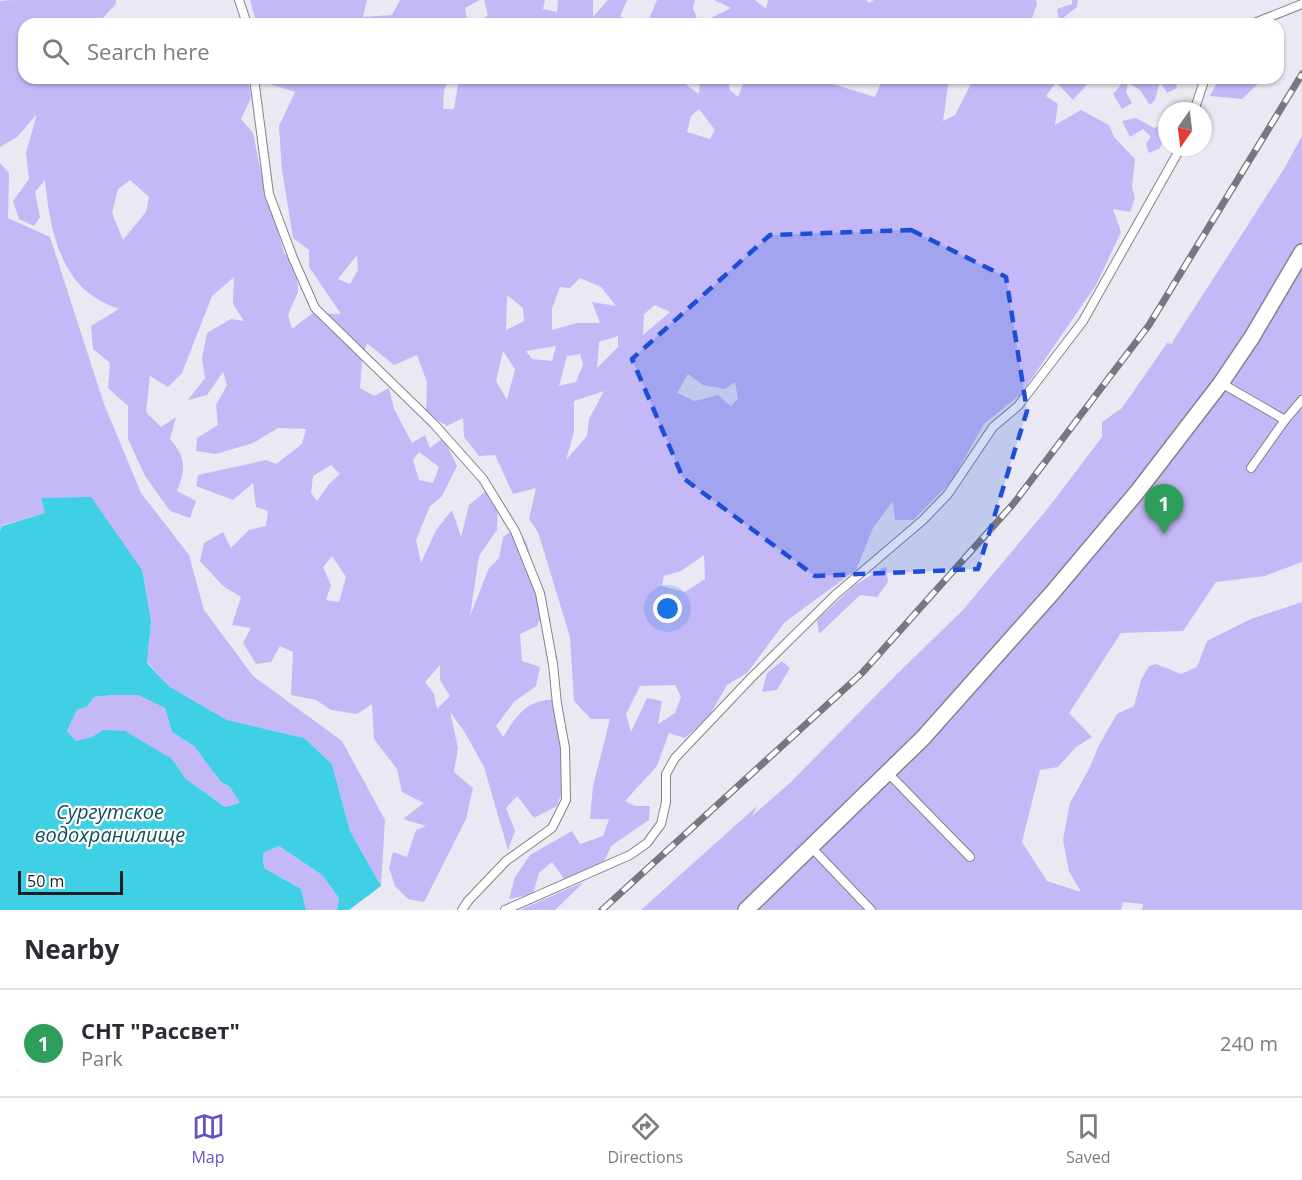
<!DOCTYPE html>
<meta charset="utf-8">
<style>
:root{--surface:#fff;--page:#f2f2f3;--text:#2b2b33;--muted:#7c7c81;--line:#e1e1e2;--accent:#6152cb}
body{margin:0;font-family:"Open Sans",sans-serif;background:var(--page);color:var(--text)}
.compass{position:absolute;left:1158px;top:102px;width:54px;height:54px;border-radius:50%;background:var(--surface);box-shadow:0 2px 4px #0004;rotate:194deg}
.scale{position:absolute;left:18px;bottom:15px;width:105px;box-sizing:border-box;padding-left:6px;border:3px solid #1f1e22;border-top:0;font-size:16px;line-height:21px;white-space:nowrap;color:#1f1e22;-webkit-text-stroke:4px #fff;paint-order:stroke}
.you{position:absolute;left:668px;top:609px;width:21px;height:21px;margin:-15px;border:4px solid #fff;border-radius:50%;background:#1a73e8;box-shadow:0 0 0 9px #1a73e833}
.badge{display:grid;place-items:center;width:39px;height:39px;border-radius:50%;background:var(--accent);color:#fff;font-size:20px;font-weight:700}
.pin{position:absolute;translate:-50% -50px;filter:drop-shadow(0 2px 3px #0008)}
.pin::after{content:'';position:absolute;top:32px;width:21px;height:18px;background:inherit;clip-path:polygon(0 0,100% 0,50% 100%)}
.list{margin:0;padding:0;list-style:none}
h2{display:flex;justify-content:space-between;align-items:center;height:78px;margin:0;padding:0 24px;font-size:26px}
h2 small{font-size:20px;font-weight:400;color:var(--muted)}
.list li{display:grid;grid-template-columns:39px 1fr auto;gap:18px;align-items:center;box-sizing:border-box;height:108px;padding:0 24px;border-top:2px solid var(--line)}
.list b{display:block;font-size:22px;white-space:nowrap}
.list p{margin:0;font-size:20px;white-space:nowrap;color:var(--muted)}
.list em{font-size:20px;font-style:normal;color:var(--muted)}
.icon{flex:none;width:33px;height:33px;fill:none;stroke:currentColor;stroke-width:2;stroke-linecap:round;stroke-linejoin:round}
.map{position:relative;flex:none;width:1302px;height:910px;overflow:hidden}
.search{position:absolute;background:var(--surface);box-shadow:0 2px 4px #0004;left:18px;right:18px;top:18px;height:66px;display:flex;align-items:center;gap:15px;box-sizing:border-box;padding:0 21px;border-radius:18px;color:var(--muted);font-size:22px}
.sheet{height:186px;background:var(--surface)}
nav{display:flex;justify-content:space-around;align-items:center;box-sizing:border-box;height:84px;border-top:2px solid var(--line);background:var(--surface);font-size:16px;color:var(--muted)}
nav a{display:grid;justify-items:center;gap:3px}
nav .on{color:var(--accent)}
.map>svg:first-child{display:block}
.green{fill:#c4b9f6;fill-rule:evenodd}
.water{fill:#3fd0e5;fill-rule:evenodd}
.lines{fill:none;stroke-linecap:round;stroke-linejoin:round}
.lane-casing{stroke:#84828c;stroke-width:10}
.street-casing{stroke:#84828c;stroke-width:18}
.lane{stroke:#fff;stroke-width:8}
.street{stroke:#fff;stroke-width:15}
.rail-casing{stroke:#79777e;stroke-width:7}
.rail{stroke:#fff;stroke-width:4.5;stroke-dasharray:14;stroke-linecap:butt}
.marked{fill:#1d4ed8;fill-opacity:0.2;stroke:#1d4ed8;stroke-width:4.5;stroke-dasharray:12 8;stroke-linejoin:round}
.labels{text-anchor:middle;dominant-baseline:central;stroke-width:4.5;stroke-linejoin:round;paint-order:stroke}
.water-label{font-size:20px;font-style:italic;fill:#114e57;stroke:#fff}
</style>
<div class="map">
<svg width="1302" height="910" viewBox="0 0 1302 910">
<rect width="100%" height="100%" fill="#eae8f3"/>
<g class="green">
<path d="M13,0h103v4l-15,16 1,4h-78v54h224l3,20 -10,21 12,14 11,55 12,15 -3,10 11,40 12,13 2,26 -10,23 4,14 21,-16 28,1 -32,-47v-17l-16,-12 -11,-68 -3,-44 16,-34 -25,-8 -1,-6h180l-5,13 -1,18h11l5,-31h224l-2,3 18,13 1,-16h28l2,12 8,7 7,-19h68l62,19 8,-19h66l-6,43 12,-6 18,-35 4,-2h116l-20,22 -17,-18 -10,14 12,8 -3,21 26,-15 28,15 5,12 21,22 -3,28 3,11 -5,14 -17,-3 8,23 -25,53 -75,109 -37,30 -33,58 -38,38h-18l-2,-19 -20,27 -17,42 -71,52 -38,51 -20,12 -18,31 -24,22 -16,-5 -12,33 -32,35 10,5h15l-1,14 -38,26 -7,16 -39,18 -13,-18 -13,11 -6,21 -24,5 6,-22 15,-22 42,-24 8,13 23,-8 6,-17h-19l3,-33 17,-67h-19l-17,-18 -4,-64 -32,-105 -9,-13 7,-31 -23,6 -18,-39 -16,1 -15,-19 -1,-19 -16,8 -21,-13 1,-31 -10,-27 -23,10 -27,-22 -5,18 -2,27 14,8 15,-8 5,21 18,34 13,-8 5,13 13,-10 14,28 -15,30 -12,10 -14,34 5,23 15,-33 16,-20 9,27 8,-32 18,-15 11,6 -1,34 -18,26 -9,60 19,-48 10,-10 4,-21 14,-10 10,17 18,64 -8,18 -17,8 2,27 18,6 -4,19 -22,16 -18,24 7,11c15,-23 22,-36 52,-38l11,81 -9,26 -23,12 -17,-22 -11,12 9,23 -7,19 -24,-83 -20,-36 -14,-19 8,36 -4,24 19,16 -7,31 -42,83 -16,-3 -13,-13 -6,-18 4,-16 14,5 9,-27 10,-4 -23,-7 21,-16 -22,-11 -5,-23 -23,-30 -2,-35 -15,10 -26,-4 -15,-10 -25,-5 2,-43 -13,-6 -9,16 -15,2 -13,-21 8,-15 -19,-3 9,-28 -18,-11 -23,-25 4,-18 19,-11 8,16 18,-18 17,-4 2,-15 -12,-4 -3,-24 -20,17 -37,-14 2,-11 68,-15 10,4 26,-20 4,-15 -28,-1 -25,15 -37,11 -20,-3 1,-13 21,-13 -2,-20 11,-20 -4,-13 -16,23 -19,5 17,-22 -3,-20 5,-25 24,-14 13,2 -11,-17 1,-27 -22,19 -30,77 -14,14 -18,-11 -4,36 15,15 15,-10 -6,22c16,18 16,30 7,52l19,10 -6,17 -20,-7 -25,-35 -17,-37v-33l-20,-18 2,-25 -17,-14 -2,-23 28,-17c-8,-3 -18,-7 -25,-12 -37,-25 -45,-76 -49,-117l-10,12 5,25 -6,9 -15,-7 -6,-18 16,-22 -3,-26 11,-39 -20,23 -17,10v-146zM699,109l16,21 -5,9 -23,-7 4,-16zM130,180l19,17 -3,15 -23,28 -11,-27 6,-24zM357,255l1,15 -8,14 -12,-5zM580,278l21,9 15,19 -24,-4 8,21h-23l-25,7v-21l8,-22 10,1zM507,295l16,13 1,13 -18,9zM655,305l15,7 -27,23 1,-21zM618,336v11l-21,21 2,-26zM556,346l-4,15 -20,-2 -6,-8zM503,351l12,18 -8,31 -11,-19zM580,354l3,10 -7,18 -17,4 8,-30zM688,374l15,11 22,4 10,-7 3,17 -7,7 -13,-11 -23,6 -18,-8zM604,391l-15,28 -2,17 -21,24 8,-28v-31zM419,452l20,15 -6,16 -14,-3 -6,-20zM331,465l9,9 -11,10 -12,17 -6,-8 2,-17zM704,555l1,24 -20,13 -23,-6 2,-10 17,-5zM332,556l14,21 -7,25 -13,-2 5,-15 -8,-18zM440,665v15l10,16 -13,13 -3,-15 -9,-12zM675,685l6,12 -6,16 -17,11 4,-23 -15,-3 -16,34 -5,-18 14,-28z"/>
<polygon points="250,0 367,0 363,17 392,15 400,0 480,0 465,8 468,24 257,24"/>
<polygon points="484,0 545,0 543,9 557,12 558,0 593,0 593,17 608,0 627,0 620,17 647,24 657,0 695,0 693,8 699,24 477,24 488,15"/>
<polygon points="714,0 755,0 766,9 768,0 866,0 869,3 874,0 1036,0 1037,4 1030,24 734,24 734,18 725,24 699,24 731,8"/>
<polygon points="1072,0 1078,0 1077,7 1064,17 1067,24 1060,24 1057,9 1072,4"/>
<polygon points="1124,78 1175,78 1177,88 1167,93 1160,81 1155,100 1150,105 1140,90 1128,83 1126,92 1132,103 1122,109 1113,94 1124,81"/>
<polygon points="1217,78 1264,78 1242,99 1210,96 1217,83"/>
<polygon points="1136,118 1154,128 1160,126 1167,130 1160,148 1149,153 1146,144 1151,137 1143,129 1130,137 1122,121"/>
<polygon points="1302,136 1302,562 1265,576 1216,582 1183,631 1121,633 1069,713 1092,737 1076,747 1058,767 1040,770 1022,842 1047,881 1081,892 1069,871 1063,840 1070,803 1089,769 1099,745 1117,714 1134,706 1141,680 1149,666 1156,664 1181,674 1197,667 1207,641 1251,619 1302,602 1302,910 1142,910 1143,904 1123,902 1121,910 641,910 757,806 752,816 791,782 896,675 963,610 1049,507 1102,437 1102,422 1122,408 1167,343 1172,344 1173,341 1284,169"/>
<polygon points="0,163 9,173 8,218 50,237 104,404 141,493 189,555 204,610 253,676 342,741 385,820 381,886 350,831 332,764 304,738 227,720 170,687 147,662 151,622 41,499 46,513 2,525 0,531"/>
<polygon points="886,566 888,582 877,597 860,595 819,634 817,620 855,585"/>
<polygon points="782,661 790,668 777,690 762,692 767,673"/>
<polygon points="113,695 138,695 165,708 172,732 194,746 221,782 230,787 241,803 225,807 186,779 172,759 104,730 92,737 76,741 67,731 77,710 88,706 94,697"/>
<polygon points="279,846 322,875 339,898 337,910 306,910 301,889 264,868 263,853"/>
<polygon points="584,882 555,910 520,910"/>
</g>
<path class="water" d="M91,497l51,73 9,52 -4,41 23,24 57,33 77,18 28,26 18,67 31,55 -32,24h-12l2,-12 -17,-23 -43,-29 -16,7 1,15 37,21 5,21h-306v-379l2,-5 43,-13 -4,-15zM113,695h25l27,13 7,24 22,14 27,36 9,5 10,16 -15,4 -39,-28 -14,-20 -47,-28 -22,-1 -11,7 -16,4 -9,-10 10,-21 11,-4 6,-9z"/>
<g class="lines">
<g class="lane-casing">
<g id="lane">
<polyline points="239,0 247,24"/>
<polyline points="1252,24 1302,4"/>
<polyline points="254,78 269,194 293,258 315,308 434,424 483,479 515,531 540,593 553,664 557,704 565,748 566,800 552,828 506,861 468,901 462,910"/>
<polyline points="1194,111 1205,78"/>
<polyline points="1221,383 1285,420"/>
<polyline points="1251,468 1285,420 1302,400"/>
<polyline points="887,772 970,857"/>
<polyline points="811,847 871,910"/>
<polyline points="505,910 630,855 647,843 661,824 666,802 666,774 675,758 751,678 835,595 923,520 948,494 993,427 1018,406 1083,321 1181,147"/>
</g>
</g>
<g class="street-casing">
<polyline id="street" points="746,910 923,738 1053,592 1138,491 1221,383 1252,337 1302,252"/>
</g>
<use href="#lane" class="lane"/>
<use href="#street" class="street"/>
<g class="rail-casing">
<polyline id="rail" points="602,910 862,673 1014,503 1149,325 1302,74"/>
</g>
<use href="#rail" class="rail"/>
</g>
<path class="marked" d="M911,230l95,47 21,134 -49,158 -163,7 -132,-98 -51,-119 138,-124z"/>
<g class="labels">
<g class="water-label">
<text x="110" y="811">Сургутское<tspan x="110" dy="23">водохранилище</tspan></text>
</g>
</g>
</svg>
<svg class="compass" viewBox="-18 -18 36 36"><path d="M0-13l5 13h-10z" fill="#e53935"/><path d="M0 13l5-13h-10z" fill="#7c7c81"/></svg>
<div class="scale">50 m</div>
<div class="you"></div>
<div class="pin badge" style="left:1164px;top:534px;background:#2e9e5b">1</div>
<div class="search"><svg class="icon" aria-label="search" viewBox="0 0 24 24"><circle cx="10" cy="10" r="6"/><path d="M15 15l6 6"/></svg>Search here</div>
</div>
<section class="sheet">
<h2>Nearby<small></small></h2>
<ul class="list">
<li><span class="badge" style="background:#2e9e5b">1</span><div><b>СНТ &quot;Рассвет&quot;</b><p>Park</p></div><em>240 m</em></li>
</ul>
</section>
<nav>
<a class="on"><svg class="icon" aria-label="map" viewBox="0 0 24 24"><path d="M3 6l6-2 6 2 6-2v14l-6 2-6-2-6 2zM9 4v14M15 6v14"/></svg>Map</a>
<a><svg class="icon" aria-label="directions" viewBox="0 0 24 24"><path d="M12 3l9 9-9 9-9-9zM9 14v-3h6M13 9l2 2-2 2"/></svg>Directions</a>
<a><svg class="icon" aria-label="saved" viewBox="0 0 24 24"><path d="M7 4h10v16l-5-4-5 4z"/></svg>Saved</a>
</nav>
